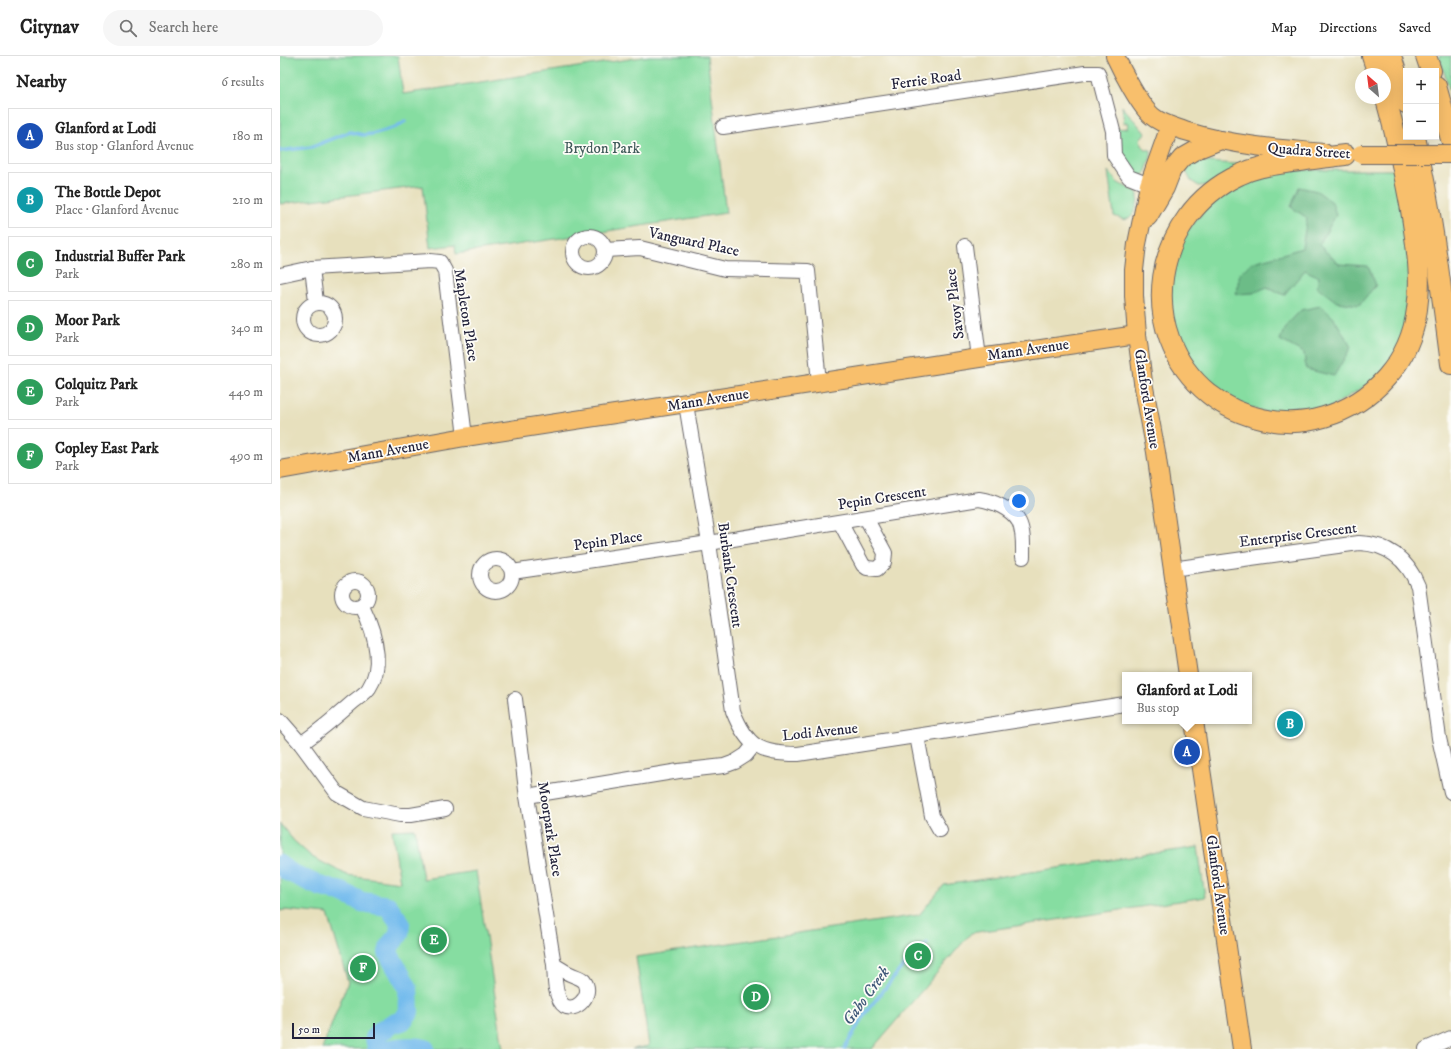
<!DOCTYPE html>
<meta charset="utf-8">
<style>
:root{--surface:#fff;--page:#f6f6f6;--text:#222;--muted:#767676;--line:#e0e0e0;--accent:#7c3aed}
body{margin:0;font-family:"IM FELL DW Pica",serif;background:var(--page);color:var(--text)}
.controls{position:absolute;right:12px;top:12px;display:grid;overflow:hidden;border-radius:0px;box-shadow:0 4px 16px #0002}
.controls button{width:36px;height:36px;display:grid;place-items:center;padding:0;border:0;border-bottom:1px solid var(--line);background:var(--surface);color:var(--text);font:20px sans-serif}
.compass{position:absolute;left:1075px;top:12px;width:36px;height:36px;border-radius:50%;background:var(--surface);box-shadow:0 4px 16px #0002;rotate:332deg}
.scale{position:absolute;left:12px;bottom:10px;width:83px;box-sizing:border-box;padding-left:4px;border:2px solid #22223b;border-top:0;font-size:11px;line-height:14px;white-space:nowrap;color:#22223b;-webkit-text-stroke:3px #fdfcf7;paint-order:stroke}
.you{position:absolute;left:739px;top:445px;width:14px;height:14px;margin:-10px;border:3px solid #fff;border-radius:50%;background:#1a73e8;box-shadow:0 0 0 6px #1a73e833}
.badge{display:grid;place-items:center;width:26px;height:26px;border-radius:50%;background:var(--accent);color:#fff;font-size:13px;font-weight:700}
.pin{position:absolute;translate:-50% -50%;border:2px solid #fff;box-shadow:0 1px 4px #0006}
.popup{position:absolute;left:842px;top:616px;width:130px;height:52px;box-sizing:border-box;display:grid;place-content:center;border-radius:0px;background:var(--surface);filter:drop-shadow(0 1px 3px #0005);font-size:13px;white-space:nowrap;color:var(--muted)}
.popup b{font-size:15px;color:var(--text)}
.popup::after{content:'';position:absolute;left:50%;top:100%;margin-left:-8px;border:8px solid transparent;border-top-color:var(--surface)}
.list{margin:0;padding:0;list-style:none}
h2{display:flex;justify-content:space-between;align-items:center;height:52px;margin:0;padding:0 16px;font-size:17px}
h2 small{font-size:13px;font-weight:400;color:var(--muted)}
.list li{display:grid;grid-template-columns:26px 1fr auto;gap:12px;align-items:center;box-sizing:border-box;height:56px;margin:0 8px 8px;padding:0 8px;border:1px solid var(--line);border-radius:0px}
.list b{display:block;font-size:15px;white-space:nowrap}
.list p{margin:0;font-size:13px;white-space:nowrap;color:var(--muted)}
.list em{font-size:13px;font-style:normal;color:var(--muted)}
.icon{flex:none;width:22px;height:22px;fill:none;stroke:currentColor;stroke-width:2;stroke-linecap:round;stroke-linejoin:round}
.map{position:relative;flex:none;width:1171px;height:993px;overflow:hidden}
header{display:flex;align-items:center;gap:24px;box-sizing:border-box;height:56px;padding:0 20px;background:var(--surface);border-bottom:1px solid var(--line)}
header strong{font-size:19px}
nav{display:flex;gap:22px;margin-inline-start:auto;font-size:14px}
.search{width:280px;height:36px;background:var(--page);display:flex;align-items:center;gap:10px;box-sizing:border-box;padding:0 14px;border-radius:22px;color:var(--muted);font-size:15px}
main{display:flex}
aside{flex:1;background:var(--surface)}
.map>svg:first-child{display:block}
.green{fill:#86dda1;stroke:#54806e}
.forest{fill:#6cbc87;stroke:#476f61}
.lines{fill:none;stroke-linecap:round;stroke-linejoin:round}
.stream{stroke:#75bced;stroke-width:3.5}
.river{stroke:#75bced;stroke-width:20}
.minor-casing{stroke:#676468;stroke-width:16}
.major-casing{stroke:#676468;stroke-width:20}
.highway-casing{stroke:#676468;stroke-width:22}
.minor{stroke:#fff;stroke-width:14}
.major{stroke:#f8bf6c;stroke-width:18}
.highway{stroke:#f8bf6c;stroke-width:20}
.major-bridge-casing{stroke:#676468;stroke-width:20;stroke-linecap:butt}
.major-bridge{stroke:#f8bf6c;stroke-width:18}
.labels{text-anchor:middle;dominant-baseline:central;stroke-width:3.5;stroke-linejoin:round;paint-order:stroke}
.street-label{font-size:15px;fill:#22223b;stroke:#fdfcf7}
.park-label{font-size:15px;fill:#405a5a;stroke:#fdfcf7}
.water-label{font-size:16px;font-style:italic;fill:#3f5879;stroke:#fdfcf7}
</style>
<header>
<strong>Citynav</strong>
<div class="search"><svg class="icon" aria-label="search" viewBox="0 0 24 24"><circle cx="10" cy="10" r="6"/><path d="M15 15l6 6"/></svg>Search here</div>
<nav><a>Map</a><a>Directions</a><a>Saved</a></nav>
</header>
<main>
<aside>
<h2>Nearby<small>6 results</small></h2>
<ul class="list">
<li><span class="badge" style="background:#1a4fb4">A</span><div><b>Glanford at Lodi</b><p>Bus stop · Glanford Avenue</p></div><em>180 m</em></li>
<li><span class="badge" style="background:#0f9aa8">B</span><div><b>The Bottle Depot</b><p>Place · Glanford Avenue</p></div><em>210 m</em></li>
<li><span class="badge" style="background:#2e9e5b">C</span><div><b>Industrial Buffer Park</b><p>Park</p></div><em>280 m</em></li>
<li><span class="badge" style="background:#2e9e5b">D</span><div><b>Moor Park</b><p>Park</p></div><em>340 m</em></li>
<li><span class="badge" style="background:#2e9e5b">E</span><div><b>Colquitz Park</b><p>Park</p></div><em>440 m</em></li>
<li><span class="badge" style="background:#2e9e5b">F</span><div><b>Copley East Park</b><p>Park</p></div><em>490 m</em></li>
</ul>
</aside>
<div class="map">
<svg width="1171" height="993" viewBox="0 0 1171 993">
<rect width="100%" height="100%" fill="#fdfcf7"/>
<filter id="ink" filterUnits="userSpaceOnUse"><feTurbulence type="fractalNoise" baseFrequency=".025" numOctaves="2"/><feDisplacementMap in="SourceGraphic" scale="8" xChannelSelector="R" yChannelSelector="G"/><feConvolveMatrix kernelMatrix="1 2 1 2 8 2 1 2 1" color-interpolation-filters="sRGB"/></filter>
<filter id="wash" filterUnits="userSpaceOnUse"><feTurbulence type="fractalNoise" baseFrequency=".012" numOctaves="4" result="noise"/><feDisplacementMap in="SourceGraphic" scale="16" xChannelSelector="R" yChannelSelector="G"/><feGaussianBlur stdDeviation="0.9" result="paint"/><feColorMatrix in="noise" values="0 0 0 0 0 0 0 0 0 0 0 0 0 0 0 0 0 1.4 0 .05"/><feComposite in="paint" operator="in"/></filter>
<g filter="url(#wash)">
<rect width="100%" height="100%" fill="#e7e0bd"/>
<g class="green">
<polygon points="0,0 118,0 123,38 369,0 427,0 446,157 176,198 175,189 150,192 143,130 0,148"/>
<polygon points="1159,0 1171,0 1171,39"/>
<path d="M842,50l23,27 -5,6c2,7 4,11 11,11v6l-6,18 -5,2 -17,-6 -7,-41 12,-1 -1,-6 -3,1z"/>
<polygon points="918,105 967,109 927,129 919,130 911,125 905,113 907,108"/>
<polygon points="1013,114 1113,114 1118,134 1131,218 1131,254 1120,291 1098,322 1043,356 1002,360 962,350 932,333 907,304 892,269 888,236 899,185 932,145 970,123"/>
<path d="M828,115c3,3 6,8 9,11 7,5 15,6 21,12 0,11 -2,21 -13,26l-11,-4z"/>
<polygon points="0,768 14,785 32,801 67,819 120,826 112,774 135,773 143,823 196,815 223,993 42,993 68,926 48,858 4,854 0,855"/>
<polygon points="918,791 925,841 691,877 592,993 352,993 369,990 356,901 639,859 664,829"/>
</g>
<g class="forest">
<polygon points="1019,131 1037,135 1052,146 1056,159 1039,189 1059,208 1088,210 1096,229 1079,249 1057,246 1037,231 1039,221 1025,214 1004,239 987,231 973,237 956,238 960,217 973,206 996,200 1022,192 1027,162 1011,151"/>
<polygon points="1041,250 1054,262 1071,291 1054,320 1026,313 1024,297 1000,284 1005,271 1021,254"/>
</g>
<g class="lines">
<g class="stream">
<polyline points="0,95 31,91 70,76 83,79 92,78 116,71 125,65"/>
<polyline points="564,993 586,956 631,900 647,887"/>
</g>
<g class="river">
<polyline points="0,809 9,816 39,830 61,836 82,846 108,850 120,867 119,878 110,889 108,897 128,932 129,956 122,965 112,968 98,977 95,982 97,991 100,993"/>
<path d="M110,993c12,-2 24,-3 35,0"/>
</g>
</g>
</g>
<g filter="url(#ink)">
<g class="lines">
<g class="minor-casing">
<g id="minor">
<polyline points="443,71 805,17 818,17 833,75 834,99 849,121 869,129"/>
<circle cx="309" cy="196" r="16"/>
<polyline points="685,190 699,302"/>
<polyline points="325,194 360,192 445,213 528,215 539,326"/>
<polyline points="32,212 36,246"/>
<polyline points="0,219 32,212 150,205 160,206 165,215 185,381"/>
<circle cx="39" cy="263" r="16"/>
<path d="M406,348l23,139 24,168c14,36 27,43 65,43l327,-50"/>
<polyline points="560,466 583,509 587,512 597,513 604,506 605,497 586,462"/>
<circle cx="216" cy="519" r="16"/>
<path d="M892,513l187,-26c29,1 48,16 59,43l21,152 12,54"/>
<path d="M232,516l197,-29 270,-44c14,2 33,10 40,23 5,10 4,24 4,35"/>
<circle cx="75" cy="538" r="13"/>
<path d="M235,643l11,91 28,175c1,12 0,25 6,36 10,18 36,-5 24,-20 -4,-4 -8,-4 -14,-7 -5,-2 -10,-6 -16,-9"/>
<polyline points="0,664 21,688 57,737 83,752 120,759 131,759 165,753"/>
<polyline points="637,680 652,760 660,774"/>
<path d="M21,688c18,-13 35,-27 52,-42 5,-4 13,-9 16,-14 16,-24 4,-59 -7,-82"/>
<polyline points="247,740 399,715 444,710 455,706 466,699 474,689"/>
<polyline points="1146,993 1171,982"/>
</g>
</g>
<g class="major-casing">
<g id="major">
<path d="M835,0c7,15 25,50 37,60 9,8 23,11 33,15 46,14 92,18 139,22"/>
<polyline points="890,70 869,129 857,188 854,214 854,240 857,279 863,326 876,396 908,619"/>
<polyline points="868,161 885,132 892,114 902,102 916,94 941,84"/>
<polyline points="0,414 185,381 699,302 857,279"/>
<polyline points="914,665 962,993"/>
</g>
</g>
<g class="highway-casing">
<g id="highway">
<polyline points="1092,0 1098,18"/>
<polyline points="1111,0 1126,47"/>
<polyline points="1146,0 1151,15"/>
<polyline points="1156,30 1171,83"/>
<path d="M1135,81c17,75 26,151 36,227"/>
<path d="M1065,99c-17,2 -34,4 -52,7 -19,3 -36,4 -54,13 -86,40 -106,157 -30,219 31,25 76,35 115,23 49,-14 87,-56 93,-108 5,-33 -1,-66 -6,-99 -7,-38 -15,-76 -26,-114"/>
</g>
</g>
<use href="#minor" class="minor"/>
<use href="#major" class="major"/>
<use href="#highway" class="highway"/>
<g class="major-bridge-casing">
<polyline id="major-bridge" points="1081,98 1171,98"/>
</g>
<use href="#major-bridge" class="major-bridge"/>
</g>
</g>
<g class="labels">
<g class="street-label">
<text transform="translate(646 24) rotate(-8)">Ferrie Road</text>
<text transform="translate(1029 95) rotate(4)">Quadra Street</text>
<text transform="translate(414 186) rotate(12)">Vanguard Place</text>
<text transform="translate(675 248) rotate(-97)">Savoy Place</text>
<text transform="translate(186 259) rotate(81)">Mapleton Place</text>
<text transform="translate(748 294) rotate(-8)">Mann Avenue</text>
<text transform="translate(867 343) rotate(81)">Glanford Avenue</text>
<text transform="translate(428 344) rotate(-9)">Mann Avenue</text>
<text transform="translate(108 395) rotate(-10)">Mann Avenue</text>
<text transform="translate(602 442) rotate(-9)">Pepin Crescent</text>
<text transform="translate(1018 479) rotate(-7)">Enterprise Crescent</text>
<text transform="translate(328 485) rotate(-8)">Pepin Place</text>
<text transform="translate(450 519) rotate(82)">Burbank Crescent</text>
<text transform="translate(540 676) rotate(-6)">Lodi Avenue</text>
<text transform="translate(270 773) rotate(81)">Moorpark Place</text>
<text transform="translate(938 829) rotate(82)">Glanford Avenue</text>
</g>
<g class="park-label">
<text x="322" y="92">Brydon Park</text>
</g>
<g class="water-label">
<text transform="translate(586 940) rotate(-54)">Gabo Creek</text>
</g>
</g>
</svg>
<div class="controls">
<button>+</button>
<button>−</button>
</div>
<svg class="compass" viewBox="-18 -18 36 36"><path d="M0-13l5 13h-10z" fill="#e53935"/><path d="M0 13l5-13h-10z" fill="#767676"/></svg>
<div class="scale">50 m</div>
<div class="you"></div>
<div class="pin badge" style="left:907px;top:696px;background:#1a4fb4">A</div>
<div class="popup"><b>Glanford at Lodi</b>Bus stop</div>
<div class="pin badge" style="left:1010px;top:668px;background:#0f9aa8">B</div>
<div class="pin badge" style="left:638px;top:900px;background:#2e9e5b">C</div>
<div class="pin badge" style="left:476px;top:941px;background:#2e9e5b">D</div>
<div class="pin badge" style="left:154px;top:884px;background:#2e9e5b">E</div>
<div class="pin badge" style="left:83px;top:912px;background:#2e9e5b">F</div>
</div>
</main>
